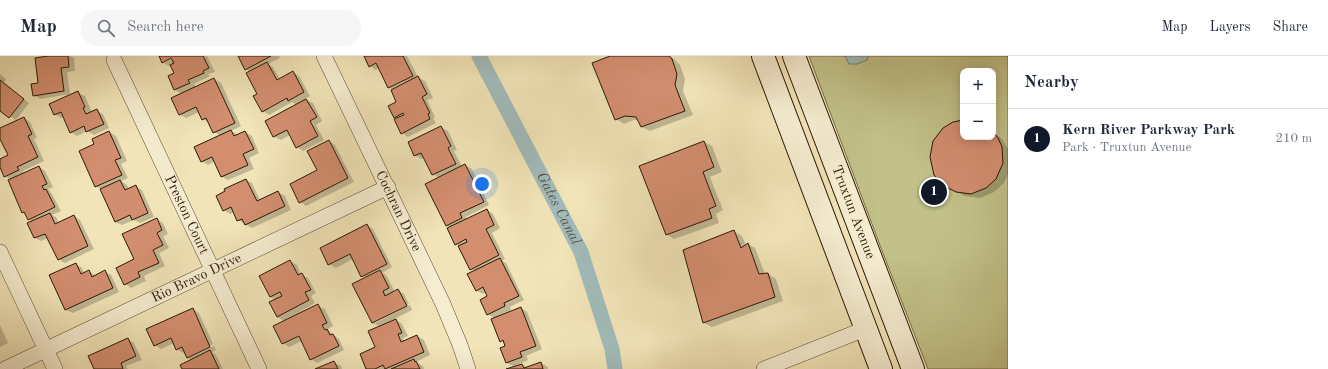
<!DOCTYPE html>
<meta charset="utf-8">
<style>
:root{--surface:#fff;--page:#f6f6f7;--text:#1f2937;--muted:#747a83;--line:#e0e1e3;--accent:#111827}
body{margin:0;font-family:"Old Standard TT",serif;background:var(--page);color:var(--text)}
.controls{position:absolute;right:12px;top:12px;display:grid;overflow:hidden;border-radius:8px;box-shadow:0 2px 10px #0003}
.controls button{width:36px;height:36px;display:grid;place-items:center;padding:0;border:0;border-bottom:1px solid var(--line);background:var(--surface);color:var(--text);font:20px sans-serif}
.you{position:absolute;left:482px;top:128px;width:14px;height:14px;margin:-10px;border:3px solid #fff;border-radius:50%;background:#1a73e8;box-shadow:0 0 0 6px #1a73e833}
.badge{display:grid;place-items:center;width:26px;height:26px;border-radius:50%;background:var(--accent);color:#fff;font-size:13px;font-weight:700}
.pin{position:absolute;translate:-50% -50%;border:2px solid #fff;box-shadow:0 1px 4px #0006}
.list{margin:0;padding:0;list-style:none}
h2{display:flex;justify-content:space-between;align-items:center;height:52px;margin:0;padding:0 16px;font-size:17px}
h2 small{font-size:13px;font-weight:400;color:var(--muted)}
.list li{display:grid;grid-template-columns:26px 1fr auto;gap:12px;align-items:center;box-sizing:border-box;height:60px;padding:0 16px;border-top:1px solid var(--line)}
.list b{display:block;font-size:15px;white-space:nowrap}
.list p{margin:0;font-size:13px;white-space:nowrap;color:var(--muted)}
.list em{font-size:13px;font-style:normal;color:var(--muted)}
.icon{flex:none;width:22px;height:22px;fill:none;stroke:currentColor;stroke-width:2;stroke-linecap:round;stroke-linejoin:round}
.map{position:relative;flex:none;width:1008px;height:313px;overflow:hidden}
header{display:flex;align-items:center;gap:24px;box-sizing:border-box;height:56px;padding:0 20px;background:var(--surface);border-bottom:1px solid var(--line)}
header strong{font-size:19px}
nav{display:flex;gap:22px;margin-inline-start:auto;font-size:14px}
.search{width:280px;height:36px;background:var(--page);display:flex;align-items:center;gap:10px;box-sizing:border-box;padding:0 14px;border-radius:16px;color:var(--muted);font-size:15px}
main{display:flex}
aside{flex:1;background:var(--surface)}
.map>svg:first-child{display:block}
.green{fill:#c2c189;stroke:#766d46;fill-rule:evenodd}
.water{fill:#a1bbba;stroke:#727a71}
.shadow{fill:#0003}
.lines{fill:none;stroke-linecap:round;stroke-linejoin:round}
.canal{stroke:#a1bbba;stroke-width:15}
.building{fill:#d38e70;stroke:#2b1904}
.minor-casing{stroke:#5c4c31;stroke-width:16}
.secondary-casing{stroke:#2b1904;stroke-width:24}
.minor{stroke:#f6edd1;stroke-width:15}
.secondary{stroke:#f6edd1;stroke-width:22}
.labels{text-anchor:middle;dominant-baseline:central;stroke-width:3;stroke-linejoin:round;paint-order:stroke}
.street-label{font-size:14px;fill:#2b1904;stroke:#f6edd1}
.water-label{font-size:15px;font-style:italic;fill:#545244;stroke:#f6edd1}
</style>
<header>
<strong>Map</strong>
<div class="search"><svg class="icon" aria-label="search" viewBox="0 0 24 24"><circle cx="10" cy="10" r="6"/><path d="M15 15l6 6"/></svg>Search here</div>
<nav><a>Map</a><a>Layers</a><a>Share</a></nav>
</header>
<main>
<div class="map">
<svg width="1008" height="313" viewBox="0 0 1008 313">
<rect width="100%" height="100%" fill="#f1e4b8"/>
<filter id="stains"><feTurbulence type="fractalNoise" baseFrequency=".005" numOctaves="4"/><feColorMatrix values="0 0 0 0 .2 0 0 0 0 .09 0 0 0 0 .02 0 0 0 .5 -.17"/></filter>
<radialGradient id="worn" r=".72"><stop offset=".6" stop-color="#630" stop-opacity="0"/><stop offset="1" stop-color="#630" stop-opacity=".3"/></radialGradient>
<path class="green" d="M809,0h199v313h-80l-47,-121zM963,15h30v66h-30z"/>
<polygon class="water" points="845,0 868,0 867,4 857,8 849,8"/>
<g class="shadow">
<polygon points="55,0 70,0 74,2 75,15 67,16 70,38 40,43 34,39"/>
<polygon points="160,0 174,0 165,4 165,6 176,1 176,0 207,0 215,16 208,18 210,20 194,28 196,32 214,23 221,27 241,70 231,75 238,79 245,76 252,80 259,97 249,102 254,113 228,124 222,121 215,105 208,109 202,105 221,80 214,76 210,67 203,63 199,56 186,62 179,58 182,38 175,34 169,20 175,18 171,9 169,10 162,6"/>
<polygon points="239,0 279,0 280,2 268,8 273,11 280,23 293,16 299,20 310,40 305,43 313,47 322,65 316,69 324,84 303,95 297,91 290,79 281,84 274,81 266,65 297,49 292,46 269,59 263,55 259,38 251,16 246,13"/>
<polygon points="365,0 407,0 418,21 425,25 433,42 427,44 435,61 433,62 436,67 408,81 402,77 398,63 395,61 398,46 393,34 389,32 379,12 376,14 370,10"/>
<polygon points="613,0 671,0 680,9 685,23 683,35 693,59 650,75 642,71 639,64 634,64 624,68 616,63"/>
<polygon points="0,18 6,23 4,27 29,47 16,64 0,54"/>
<polygon points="78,37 85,40 92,57 97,55 103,58 109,72 94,79 87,75 77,80 71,76 64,61 61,62 55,58"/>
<polygon points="24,62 30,66 37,82 34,83 44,105 23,115 24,118 39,111 45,115 53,131 48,133 52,138 61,155 52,159 56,161 59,167 74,160 80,164 94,193 65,207 58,203 48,182 41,185 35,182 28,168 33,166 29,163 26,158 23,156 12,124 5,120 0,109 0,104 9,100 0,81 0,74"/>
<polygon points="963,65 963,81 993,81 993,76 1002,83 1008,93 1008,118 1004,127 994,136 980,142 965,140 953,134"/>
<polygon points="441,71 448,75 457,94 454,95 462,111 465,109 472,113 489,149 466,161 467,163 487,154 493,158 500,172 492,177 505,203 502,205 506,207 524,244 510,251 511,254 498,260 499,261 521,252 527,256 542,293 526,300 528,304 515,310 515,311 522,309 527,312 541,307 548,311 548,313 509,313 515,311 507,307 506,290 505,287 501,285 496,263 488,258 489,241 486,236 483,238 476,234 475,215 471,213 460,191 456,188 450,172 446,169 439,122 433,118 425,101 421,103 415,99"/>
<polygon points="109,76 116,80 127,105 121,108 128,122 121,125 127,129 129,134 136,131 142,134 154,161 140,167 134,164 122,169 115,166 101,133 96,130 96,89"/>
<polygon points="329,85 335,89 354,126 306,150 300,146 319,115"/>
<polygon points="704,86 712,90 722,116 710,121 723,154 716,158 719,167 674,183 666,178"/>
<polygon points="246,124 252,127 260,144 278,136 285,140 291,154 252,172 238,164 234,156 230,158 224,154"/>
<polygon points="157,163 163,167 168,178 163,180 169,192 159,197 165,210 144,220 146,225 131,232 125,228"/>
<polygon points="367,169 373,173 392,211 382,217 386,219 395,236 398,234 404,238 409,248 375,265 375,267 410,249 412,254 394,263 402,268 408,280 403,282 405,286 417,280 424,284 430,299 416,306 423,310 424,313 367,313 377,292 380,271 373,267 354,229 366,222 362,220 353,203 336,212 329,208"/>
<polygon points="734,175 742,180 746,189 748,188 755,192 765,218 768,218 776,223 783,245 712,271 704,267"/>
<polygon points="290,205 297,209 301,218 308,222 316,237 311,240 315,247 284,265 277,261 276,244 270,241"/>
<polygon points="76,208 82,212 84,217 89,215 96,220 105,216 111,219 119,236 73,257 66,254 51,220"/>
<polygon points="318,250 325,253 333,270 328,273 330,276 339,283 344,294 317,307 311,303 302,285 289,291 283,287"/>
<polygon points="193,253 199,257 213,288 190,299 190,301 214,290 216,294 212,296 216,299 223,313 184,313 192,304 187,301 185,296 183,297 177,293 174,287 161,293 155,289"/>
<polygon points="0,269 8,287 0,291"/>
<polygon points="128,283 134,287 142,304 126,310 128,313 95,313"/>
<polygon points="334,306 341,310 342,313 317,313"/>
</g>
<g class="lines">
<path class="canal" id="s1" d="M479,0l102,196 31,97 3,20"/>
</g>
<g class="building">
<polygon points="48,0 68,0 69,11 61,12 64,35 33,40 31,28 38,27 35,2"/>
<polygon points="159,0 203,0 209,12 203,15 204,17 188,24 190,27 174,34 168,20 174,17 170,9 174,7 171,2 162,7"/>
<polygon points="238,0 271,0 245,14"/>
<polygon points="364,0 403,0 413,20 388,32 376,7 369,11"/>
<polygon points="610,0 669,0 672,3 677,18 675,29 685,55 641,71 636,61 625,60 615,64 592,7"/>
<polygon points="267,6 277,24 293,15 304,36 288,45 287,42 262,56 253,40 257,38 246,17"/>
<polygon points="418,20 427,38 422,41 430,57 428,58 430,63 401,78 394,63 404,59 403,57 394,62 388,50 396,46 391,34"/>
<polygon points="214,22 235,67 213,77 206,62 202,64 196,51 179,59 171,42"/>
<polygon points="0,24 24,43 9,62 0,55"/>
<polygon points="78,35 85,51 83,52 86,58 97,53 104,68 86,76 84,70 70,77 61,56 54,59 49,48"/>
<polygon points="306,43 317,61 310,65 318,80 296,92 287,74 273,81 265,65"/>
<polygon points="24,61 32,78 28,80 38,101 17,111 19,114 4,121 0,111 0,103 8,99 0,83 0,72"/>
<polygon points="963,64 963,81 993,81 993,76 998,82 1002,91 1003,107 996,123 986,132 971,138 956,136 944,130 934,119 930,101 933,85 943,72 953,66"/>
<polygon points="441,70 451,90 448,92 456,108 432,119 421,97 414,100 408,86"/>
<polygon points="231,74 234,80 245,75 254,93 243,98 248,109 221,121 212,101 201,106 194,91"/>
<polygon points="109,75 121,102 115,104 122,119 95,131 79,95 94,88 92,83"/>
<polygon points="329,84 348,122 299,147 290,128 317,114 307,95"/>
<polygon points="704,85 714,111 703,116 716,150 709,153 712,162 666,179 639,110"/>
<polygon points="465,108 484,146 460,157 462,162 446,170 425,128"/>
<polygon points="39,110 47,128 42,130 44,134 46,133 55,151 28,164 24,156 22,157 8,124"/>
<polygon points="246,123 257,145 278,135 285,150 245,169 242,163 237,165 231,151 223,155 216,140 225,135 224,133"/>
<polygon points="120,124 125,134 136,129 148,157 132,164 130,159 115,166 100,133"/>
<polygon points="487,153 494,169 486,173 499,199 470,214 458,190 467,186 466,183 455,189 447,172"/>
<polygon points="50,157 55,168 74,159 88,190 58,204 45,178 34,182 27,167"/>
<polygon points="157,162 162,174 157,177 163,189 153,194 159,207 138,216 140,221 124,229 116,212 134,203 122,178"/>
<polygon points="367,168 387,208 361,221 350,198 328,209 320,192"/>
<polygon points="734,174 741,192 748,187 759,218 768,217 775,241 703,267 683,194"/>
<polygon points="500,202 519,240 504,247 505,250 487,259 480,244 487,240 483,231 476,235 467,218"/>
<polygon points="290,204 298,219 302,217 311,234 305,236 309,244 277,261 269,246 282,240 280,236 270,241 259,220"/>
<polygon points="76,207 81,218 89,214 92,221 105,214 113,232 65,254 49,219"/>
<polygon points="380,214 389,232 383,235 385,240 398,233 407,250 372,267 352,228"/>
<polygon points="318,248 327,267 322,269 325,274 327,273 330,279 333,278 339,290 310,304 299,280 282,288 273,270"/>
<polygon points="521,251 536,290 520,296 522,301 506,307 500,292 505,290 503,284 500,286 491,263"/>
<polygon points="193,252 210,291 187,302 182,291 176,294 171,282 154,290 146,273"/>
<polygon points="396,263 402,277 398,278 401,286 417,279 424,296 385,313 383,309 375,313 366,313 360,298 375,291 368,275"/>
<polygon points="128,282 136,300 121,307 123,313 94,313 88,300"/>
<polygon points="210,294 219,313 182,313 180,309"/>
<polygon points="414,303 415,306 416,305 420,313 391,313"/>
<polygon points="334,305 338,313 315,313"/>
<polygon points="541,306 543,313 506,313 522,308 524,312"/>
</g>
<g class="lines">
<g class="minor-casing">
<g id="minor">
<path id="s2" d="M324,0l119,248 17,41 8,24"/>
<path id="s3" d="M114,4l145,309"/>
<polyline points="0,196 55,313"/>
<path id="s4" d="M5,313l383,-182"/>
<polyline points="764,313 865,273"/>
</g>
</g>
<g class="secondary-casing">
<g id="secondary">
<polyline points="763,0 881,313"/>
<path id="s5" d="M794,0l119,313"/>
</g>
</g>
<use href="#minor" class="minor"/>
<use href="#secondary" class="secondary"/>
</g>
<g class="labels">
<g class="street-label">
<text stroke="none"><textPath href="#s2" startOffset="172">Cochran Drive</textPath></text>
<text stroke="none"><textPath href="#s5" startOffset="167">Truxtun Avenue</textPath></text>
<text stroke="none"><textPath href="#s3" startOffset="171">Preston Court</textPath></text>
<text stroke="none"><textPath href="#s4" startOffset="212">Rio Bravo Drive</textPath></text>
</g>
<g class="water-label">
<text stroke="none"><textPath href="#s1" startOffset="172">Gates Canal</textPath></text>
</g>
</g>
<rect width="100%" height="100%" filter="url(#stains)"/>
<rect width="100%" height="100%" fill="url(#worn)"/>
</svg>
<div class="controls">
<button>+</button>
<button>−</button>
</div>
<div class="you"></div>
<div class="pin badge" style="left:934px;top:136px">1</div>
</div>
<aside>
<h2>Nearby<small></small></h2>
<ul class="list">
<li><span class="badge">1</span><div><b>Kern River Parkway Park</b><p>Park · Truxtun Avenue</p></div><em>210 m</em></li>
</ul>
</aside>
</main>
